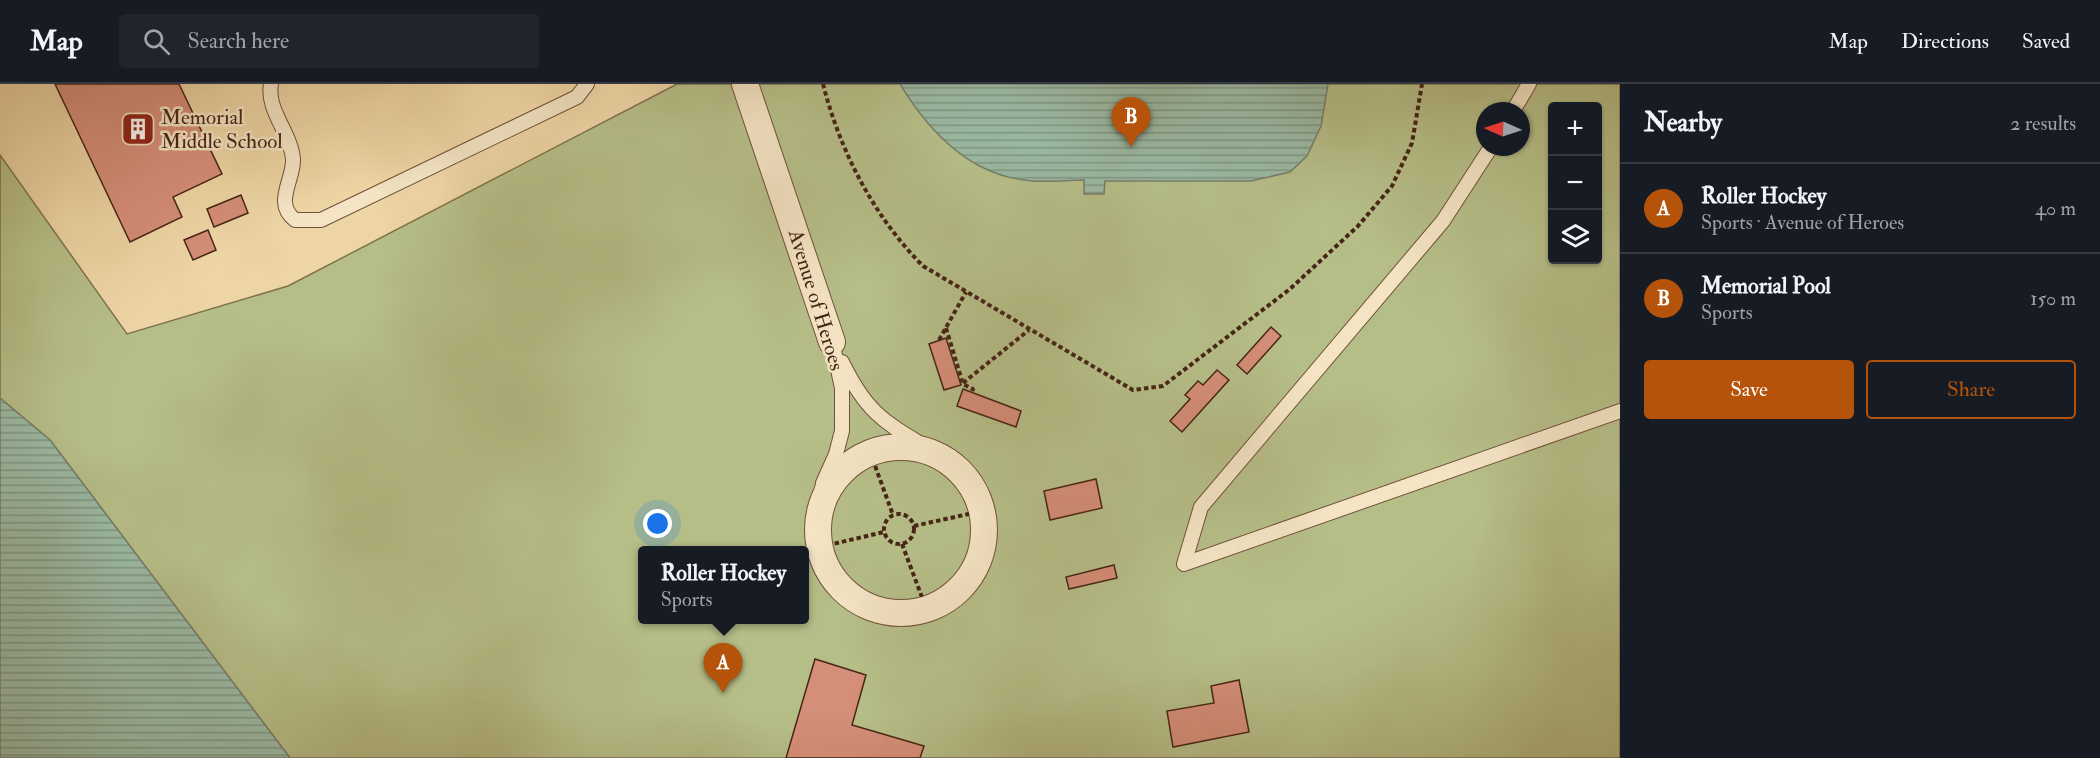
<!DOCTYPE html>
<meta charset="utf-8">
<style>
:root{--surface:#171b24;--page:#20242c;--text:#f1f3f6;--muted:#9ea1a6;--line:#363941;--accent:#b45309}
body{margin:0;font-family:"IM FELL Double Pica",serif;background:var(--page);color:var(--text)}
.controls{position:absolute;right:18px;top:18px;display:grid;overflow:hidden;border-radius:6px;box-shadow:0 2px 4px #0004}
.controls button{width:54px;height:54px;display:grid;place-items:center;padding:0;border:0;border-bottom:2px solid var(--line);background:var(--surface);color:var(--text);font:30px sans-serif}
.compass{position:absolute;left:1476px;top:18px;width:54px;height:54px;border-radius:50%;background:var(--surface);box-shadow:0 2px 4px #0004;rotate:273deg}
.you{position:absolute;left:658px;top:440px;width:21px;height:21px;margin:-15px;border:4px solid #fff;border-radius:50%;background:#1a73e8;box-shadow:0 0 0 9px #1a73e833}
.badge{display:grid;place-items:center;width:39px;height:39px;border-radius:50%;background:var(--accent);color:#fff;font-size:20px;font-weight:700}
.pin{position:absolute;translate:-50% -50px;filter:drop-shadow(0 2px 3px #0008)}
.pin::after{content:'';position:absolute;top:32px;width:21px;height:18px;background:inherit;clip-path:polygon(0 0,100% 0,50% 100%)}
.popup{position:absolute;left:638px;top:462px;width:171px;height:78px;box-sizing:border-box;display:grid;place-content:center;border-radius:6px;background:var(--surface);filter:drop-shadow(0 2px 4px #0005);font-size:20px;white-space:nowrap;color:var(--muted)}
.popup b{font-size:22px;color:var(--text)}
.popup::after{content:'';position:absolute;left:50%;top:100%;margin-left:-12px;border:12px solid transparent;border-top-color:var(--surface)}
.list{margin:0;padding:0;list-style:none}
h2{display:flex;justify-content:space-between;align-items:center;height:78px;margin:0;padding:0 24px;font-size:26px}
h2 small{font-size:20px;font-weight:400;color:var(--muted)}
.list li{display:grid;grid-template-columns:39px 1fr auto;gap:18px;align-items:center;box-sizing:border-box;height:90px;padding:0 24px;border-top:2px solid var(--line)}
.list b{display:block;font-size:22px;white-space:nowrap}
.list p{margin:0;font-size:20px;white-space:nowrap;color:var(--muted)}
.list em{font-size:20px;font-style:normal;color:var(--muted)}
.actions{display:flex;gap:12px;padding:18px 24px}
.actions a{flex:1;padding:14px 0;border:2px solid var(--accent);border-radius:6px;text-align:center;font-size:21px;color:var(--accent)}
.actions .main{background:var(--accent);color:#fff}
.icon{flex:none;width:33px;height:33px;fill:none;stroke:currentColor;stroke-width:2;stroke-linecap:round;stroke-linejoin:round}
.map{position:relative;flex:none;width:1620px;height:674px;overflow:hidden}
header{display:flex;align-items:center;gap:36px;box-sizing:border-box;height:84px;padding:0 30px;background:var(--surface);border-bottom:2px solid var(--line)}
header strong{font-size:28px}
nav{display:flex;gap:33px;margin-inline-start:auto;font-size:21px}
.search{width:420px;height:54px;background:var(--page);display:flex;align-items:center;gap:15px;box-sizing:border-box;padding:0 21px;border-radius:6px;color:var(--muted);font-size:22px}
main{display:flex}
aside{flex:1;background:var(--surface)}
.map>svg:first-child{display:block}
.green{fill:#b6be88;stroke:#7e724f;stroke-width:1.5;fill-rule:evenodd}
.water{fill:url(#water-rules);stroke:#787e6b;stroke-width:1.5}
.building{fill:#d58e78;stroke:#462516;stroke-width:1.5}
.lines{fill:none;stroke-linecap:round;stroke-linejoin:round}
.lane-casing{stroke:#70513a;stroke-width:16}
.street-casing{stroke:#70513a;stroke-width:28}
.path{stroke:#462516;stroke-width:4;stroke-dasharray:4.5 3;stroke-linecap:butt}
.lane{stroke:#f4e4c4;stroke-width:14}
.street{stroke:#f4e4c4;stroke-width:26}
.labels{text-anchor:middle;dominant-baseline:central;stroke-width:5;stroke-linejoin:round;paint-order:stroke}
.poi-label{font-size:21px;fill:#462516;stroke:#f4e4c4;text-anchor:start}
.street-label{font-size:21px;fill:#462516;stroke:#f4e4c4}
</style>
<header>
<strong>Map</strong>
<div class="search"><svg class="icon" aria-label="search" viewBox="0 0 24 24"><circle cx="10" cy="10" r="6"/><path d="M15 15l6 6"/></svg>Search here</div>
<nav><a>Map</a><a>Directions</a><a>Saved</a></nav>
</header>
<main>
<div class="map">
<svg width="1620" height="674" viewBox="0 0 1620 674">
<defs>
<pattern id="water-rules" width="6" height="5" patternUnits="userSpaceOnUse" patternTransform="scale(1.5)"><rect width="6" height="5" fill="#9ab9a3"/><path d="M0 2.5h6" fill="none" stroke="#7f9684"/></pattern>
</defs>
<rect width="100%" height="100%" fill="#eed5a5"/>
<filter id="stains"><feTurbulence type="fractalNoise" baseFrequency=".00333" numOctaves="4"/><feColorMatrix values="0 0 0 0 .2 0 0 0 0 .09 0 0 0 0 .02 0 0 0 .5 -.17"/></filter>
<radialGradient id="worn" r=".72"><stop offset=".6" stop-color="#630" stop-opacity="0"/><stop offset="1" stop-color="#630" stop-opacity=".3"/></radialGradient>
<path class="green" d="M677,0h943v674h-1330l-240,-318 -50,-42v-243l127,179 161,-48zM1552,22h46v154h-46zM1485,27h36v36h-36zM642,466h162v70h-162z"/>
<g class="water">
<path d="M900,0h428l-7,42 -14,30 -17,16 -39,9h-146l-1,13h-20v-14c-19,0 -41,3 -60,0 -56,-7 -96,-50 -124,-96z"/>
<polygon points="0,314 50,356 290,674 0,674"/>
</g>
<g class="building">
<polygon points="55,0 179,0 222,90 173,113 182,133 130,158"/>
<polygon points="241,111 248,129 214,143 207,125"/>
<polygon points="208,146 216,166 193,176 184,156"/>
<polygon points="1271,243 1281,252 1247,290 1237,281"/>
<polygon points="946,254 961,301 944,306 929,260"/>
<polygon points="1217,286 1229,296 1182,348 1170,337 1190,315 1185,311 1198,297 1203,301"/>
<polygon points="963,305 1021,327 1016,343 957,322"/>
<polygon points="1096,395 1102,424 1050,436 1044,407"/>
<polygon points="1114,481 1117,494 1069,505 1066,493"/>
<polygon points="815,575 866,591 852,641 924,662 920,674 786,674"/>
<polygon points="1239,596 1249,648 1173,663 1167,627 1214,619 1211,602"/>
</g>
<g class="lines">
<g class="lane-casing">
<g id="lane">
<path d="M271,0c-5,26 20,49 22,75 1,21 -20,44 2,61h26l256,-123 10,-13"/>
<polyline points="1513,27 1529,0"/>
<polyline points="1491,63 1443,137 1201,423 1184,480 1620,327"/>
<path d="M842,278c28,58 48,62 100,95"/>
<polyline points="818,436 823,399 836,370 842,347 842,304 832,258"/>
</g>
</g>
<g class="street-casing">
<g id="street">
<polyline points="745,0 832,258"/>
<circle cx="901" cy="446" r="83"/>
</g>
</g>
<g class="path">
<path d="M823,0c17,67 51,133 100,182l210,124 30,-4 127,-97 68,-63 34,-40 20,-43 10,-59"/>
<polyline points="946,244 963,300 973,305 972,309"/>
<polyline points="939,256 966,208"/>
<polyline points="963,299 1029,246"/>
<polyline points="870,368 893,431"/>
<circle cx="899" cy="445" r="15"/>
<polyline points="914,442 982,427"/>
<polyline points="902,460 926,524"/>
<polyline points="820,463 884,448"/>
</g>
<use href="#lane" class="lane"/>
<use href="#street" class="street"/>
</g>
<defs>
<g id="building-square" transform="scale(1.725)"><rect x="-9" y="-9" width="18" height="18" rx="4" fill="#8f2418" stroke="#f4e4c4"/><path d="M-4-6H4V6H1V3H-1V6H-4ZM-2.5-4.3h1.7v1.8h-1.7ZM.8-4.3h1.7v1.8H.8ZM-2.5-1h1.7V.8h-1.7ZM.8-1h1.7V.8H.8Z" fill="#fff"/></g>
</defs>
<g fill-rule="evenodd">
<use href="#building-square" x="138" y="45"/>
</g>
<g class="labels">
<g class="poi-label">
<text x="161" y="33">Memorial<tspan x="161" dy="24">Middle School</tspan></text>
</g>
<g class="street-label">
<text transform="translate(816 216) rotate(73)">Avenue of Heroes</text>
</g>
</g>
<rect width="100%" height="100%" filter="url(#stains)"/>
<rect width="100%" height="100%" fill="url(#worn)"/>
</svg>
<div class="controls">
<button>+</button>
<button>−</button>
<button><svg class="icon" aria-label="layers" viewBox="0 0 24 24"><path d="M12 4l9 5-9 5-9-5zM3 14l9 5 9-5"/></svg></button>
</div>
<svg class="compass" viewBox="-18 -18 36 36"><path d="M0-13l5 13h-10z" fill="#e53935"/><path d="M0 13l5-13h-10z" fill="#9ea1a6"/></svg>
<div class="you"></div>
<div class="pin badge" style="left:723px;top:609px">A</div>
<div class="popup"><b>Roller Hockey</b>Sports</div>
<div class="pin badge" style="left:1131px;top:63px">B</div>
</div>
<aside>
<h2>Nearby<small>2 results</small></h2>
<ul class="list">
<li><span class="badge">A</span><div><b>Roller Hockey</b><p>Sports · Avenue of Heroes</p></div><em>40 m</em></li>
<li><span class="badge">B</span><div><b>Memorial Pool</b><p>Sports</p></div><em>150 m</em></li>
</ul>
<div class="actions"><a class="main">Save</a><a>Share</a></div>
</aside>
</main>
